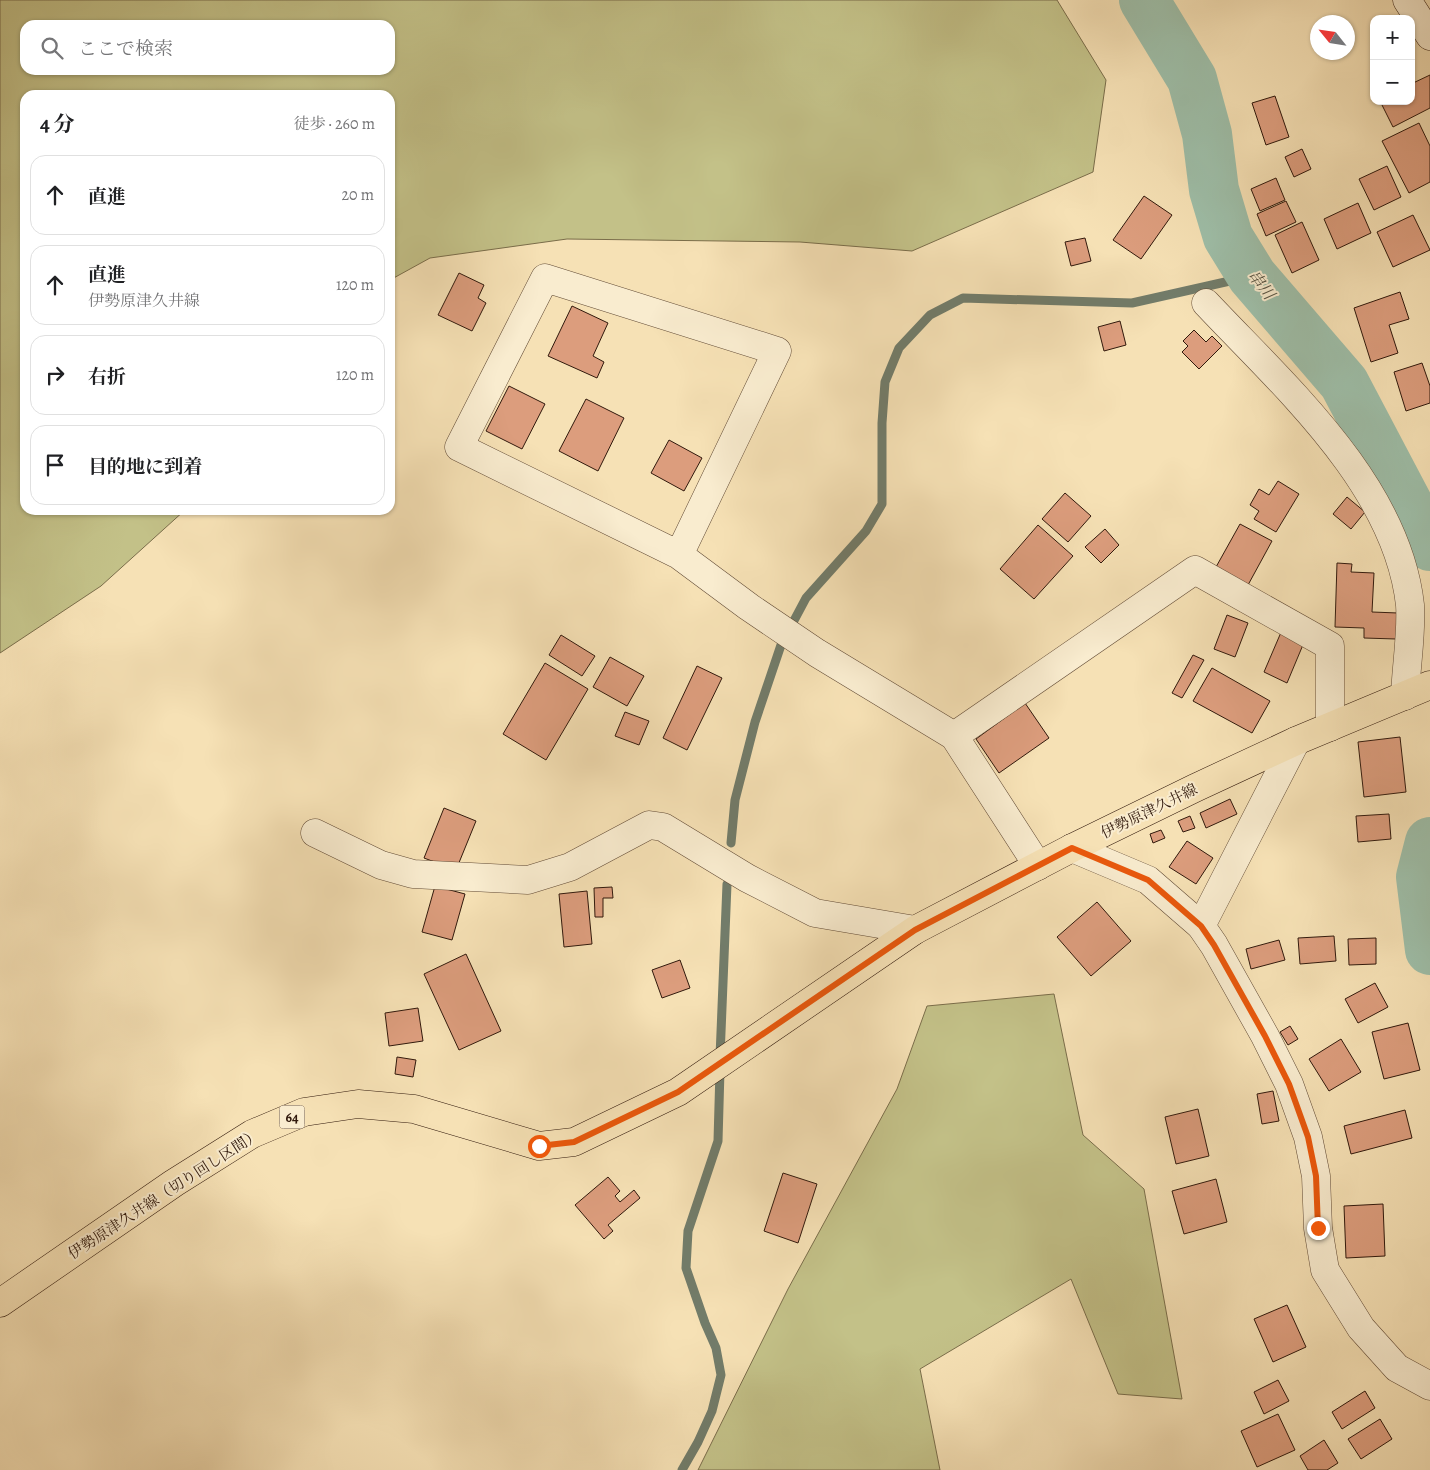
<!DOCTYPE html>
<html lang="ja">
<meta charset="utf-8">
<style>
:root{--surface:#fff;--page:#f2f2f2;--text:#202124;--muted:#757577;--line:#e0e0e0}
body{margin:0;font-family:Alegreya,"Noto Serif JP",serif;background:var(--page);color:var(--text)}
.controls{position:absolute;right:15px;top:15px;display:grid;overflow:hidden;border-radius:10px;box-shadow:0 1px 4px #0004}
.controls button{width:45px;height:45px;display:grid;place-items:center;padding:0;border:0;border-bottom:1px solid var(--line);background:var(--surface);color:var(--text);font:25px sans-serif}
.compass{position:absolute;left:1310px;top:15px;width:45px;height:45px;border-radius:50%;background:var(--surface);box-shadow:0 1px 4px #0004;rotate:300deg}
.stop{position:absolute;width:15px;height:15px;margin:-11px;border:4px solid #ea580c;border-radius:50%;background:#fff}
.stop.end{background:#ea580c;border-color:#fff;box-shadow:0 1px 5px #0008}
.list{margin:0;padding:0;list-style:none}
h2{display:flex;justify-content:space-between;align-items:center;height:65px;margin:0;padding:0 20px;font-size:21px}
h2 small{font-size:16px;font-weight:400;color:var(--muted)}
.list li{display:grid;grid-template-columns:32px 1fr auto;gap:15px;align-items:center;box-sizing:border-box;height:80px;margin:0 10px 10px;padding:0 10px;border:1px solid var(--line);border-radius:15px}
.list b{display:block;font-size:19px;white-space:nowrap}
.list p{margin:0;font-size:16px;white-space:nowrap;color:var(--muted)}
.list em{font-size:16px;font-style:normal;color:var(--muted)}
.icon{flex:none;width:28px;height:28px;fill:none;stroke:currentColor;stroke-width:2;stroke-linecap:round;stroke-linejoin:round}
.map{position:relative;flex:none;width:1430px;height:1470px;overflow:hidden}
.search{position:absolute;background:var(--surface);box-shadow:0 1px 4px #0004;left:20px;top:20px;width:375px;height:55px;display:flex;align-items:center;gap:12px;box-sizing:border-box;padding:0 18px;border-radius:15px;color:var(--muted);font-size:19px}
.panel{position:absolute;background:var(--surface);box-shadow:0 1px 4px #0004;left:20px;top:90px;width:375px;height:425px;border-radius:15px}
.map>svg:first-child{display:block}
.green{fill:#c3c188;stroke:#7a6d4a;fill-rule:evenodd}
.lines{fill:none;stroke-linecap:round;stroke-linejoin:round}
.stream{stroke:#727c6a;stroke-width:9}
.river{stroke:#9ebea8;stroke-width:50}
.building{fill:#dc9d7d;stroke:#31190c}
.minor-casing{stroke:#624b36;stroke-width:29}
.secondary-casing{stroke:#31190c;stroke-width:29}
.primary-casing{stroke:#31190c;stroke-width:29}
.minor{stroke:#f9eccf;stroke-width:28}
.secondary{stroke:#f9eccf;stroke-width:28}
.primary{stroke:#f6e1b5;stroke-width:28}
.route{stroke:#ea580c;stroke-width:6}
.labels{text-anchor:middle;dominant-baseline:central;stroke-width:4;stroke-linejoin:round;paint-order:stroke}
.shield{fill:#f9eccf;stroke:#6d5846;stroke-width:1}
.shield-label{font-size:14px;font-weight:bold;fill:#31190c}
.street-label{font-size:15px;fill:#31190c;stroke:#f9eccf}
.water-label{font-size:16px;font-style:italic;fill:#575343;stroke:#f9eccf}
</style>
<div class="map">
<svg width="1430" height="1470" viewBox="0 0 1430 1470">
<rect width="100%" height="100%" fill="#f6e1b5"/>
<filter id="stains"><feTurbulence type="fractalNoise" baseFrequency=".004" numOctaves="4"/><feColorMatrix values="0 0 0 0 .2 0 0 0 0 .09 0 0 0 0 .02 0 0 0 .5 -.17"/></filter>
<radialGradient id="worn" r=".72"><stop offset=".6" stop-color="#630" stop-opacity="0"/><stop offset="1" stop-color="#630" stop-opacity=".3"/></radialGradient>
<g class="green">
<path d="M0,0h1057l49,80 -13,92 -181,79 -112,-9 -233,-3 -137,19 -40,22v-185h-365v415h160l-84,76 -101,67zM25,25h365v45h-365z"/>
<polygon points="1054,994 1083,1135 1144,1189 1182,1399 1118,1394 1071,1279 920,1369 940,1470 698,1470 788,1289 897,1089 927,1006"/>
</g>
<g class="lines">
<g class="stream">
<polyline points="731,843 735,800 755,722 781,645 806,598 866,531 882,504 882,423 885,382 899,348 930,315 963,298 1132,303 1252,276"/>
<polyline points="720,1057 727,884"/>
<polyline points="682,1470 698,1442 712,1411 721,1375 716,1348 705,1323 686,1268 688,1231 718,1141 720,1070"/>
</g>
<g class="river">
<polyline points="1144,0 1192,79 1207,134 1214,190 1228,237 1252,276 1344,383 1430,546"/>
<polyline points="1430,842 1421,877 1430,950"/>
</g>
</g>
<g class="building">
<polygon points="1430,75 1430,108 1393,127 1380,101 1411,101 1411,84"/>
<polygon points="1275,96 1289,137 1266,145 1252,103"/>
<polygon points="1419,123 1430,146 1430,182 1409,193 1382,141"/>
<polygon points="1302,149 1311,169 1294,177 1285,157"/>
<polygon points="1387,166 1401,197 1374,210 1359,179"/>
<polygon points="1276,178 1285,200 1260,211 1251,189"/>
<polygon points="1144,196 1172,215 1141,259 1113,240"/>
<polygon points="1286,201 1296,222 1266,236 1257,214"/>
<polygon points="1358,203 1371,233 1337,249 1324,219"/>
<polygon points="1413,215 1430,250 1393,267 1377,232"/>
<polygon points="1302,222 1319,260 1292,273 1275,235"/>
<polygon points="1085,238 1091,261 1071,266 1065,242"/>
<polygon points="459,273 484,285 478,298 486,303 472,331 438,315"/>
<polygon points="1400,292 1409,319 1389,325 1398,353 1371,362 1354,308"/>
<polygon points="572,306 608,323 593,356 604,362 597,378 548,356"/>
<polygon points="1120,321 1126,345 1104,351 1098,327"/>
<polygon points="1194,330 1206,342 1212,336 1222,346 1199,369 1182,352 1188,346 1183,341"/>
<polygon points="1422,363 1430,386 1430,403 1406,411 1394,372"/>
<polygon points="509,386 545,404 522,449 486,431"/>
<polygon points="586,399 624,418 598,471 559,451"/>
<polygon points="669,440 702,458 684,491 651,473"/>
<polygon points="1278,481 1299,494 1276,532 1254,519 1259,511 1250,505 1259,489 1269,495"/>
<polygon points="1065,493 1091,516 1068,542 1042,519"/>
<polygon points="1347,497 1365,512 1351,529 1333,514"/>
<polygon points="1240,524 1272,541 1248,585 1216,567"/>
<polygon points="1038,525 1073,556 1034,599 1000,569"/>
<polygon points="1105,529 1119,545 1101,563 1085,547"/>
<polygon points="1337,563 1352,564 1351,572 1374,573 1372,612 1398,613 1396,639 1364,638 1364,628 1335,627"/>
<polygon points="1227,615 1248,623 1235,657 1214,649"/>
<polygon points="1282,630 1305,640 1287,683 1264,672"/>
<polygon points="561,635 595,656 582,676 549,655"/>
<polygon points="1193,655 1204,660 1182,698 1172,693"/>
<polygon points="610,657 644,676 627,706 593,687"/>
<polygon points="545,663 588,689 546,760 503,734"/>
<polygon points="697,666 722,678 687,750 663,738"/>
<polygon points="1212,668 1270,701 1252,733 1193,701"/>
<polygon points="1025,703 1049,738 999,773 976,739"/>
<polygon points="625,712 649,721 639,745 615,736"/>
<polygon points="1400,737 1406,792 1364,797 1358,742"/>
<polygon points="1230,799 1237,814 1206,828 1200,813"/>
<polygon points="444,808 476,821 456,870 424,858"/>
<polygon points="1389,814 1391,839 1358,842 1356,816"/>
<polygon points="1190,816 1195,828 1183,832 1178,821"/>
<polygon points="1161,830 1165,838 1153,843 1150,834"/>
<polygon points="1187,841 1213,858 1196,884 1169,867"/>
<polygon points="435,886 465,894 452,940 422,932"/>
<polygon points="612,887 613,898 603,898 603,917 595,917 594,888"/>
<polygon points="587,891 592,944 564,947 559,894"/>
<polygon points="1097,902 1131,941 1091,976 1057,937"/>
<polygon points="1334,936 1336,961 1300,964 1298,938"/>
<polygon points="1376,938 1376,964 1349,965 1348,939"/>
<polygon points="1279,940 1285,960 1251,969 1246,949"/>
<polygon points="466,954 501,1031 459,1050 424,974"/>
<polygon points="680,960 690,988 662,998 652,970"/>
<polygon points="1375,983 1388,1007 1358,1023 1345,999"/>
<polygon points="418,1008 423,1041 389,1046 385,1013"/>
<polygon points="1408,1023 1420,1070 1384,1079 1372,1032"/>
<polygon points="1290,1026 1298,1039 1288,1045 1280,1032"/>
<polygon points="1341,1039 1361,1072 1329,1091 1309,1059"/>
<polygon points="397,1057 416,1060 413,1077 395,1074"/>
<polygon points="1273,1091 1279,1121 1262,1124 1257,1094"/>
<polygon points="1198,1109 1209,1156 1176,1164 1165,1117"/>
<polygon points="1405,1110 1412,1138 1351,1154 1344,1126"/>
<polygon points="783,1173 817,1184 798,1243 764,1231"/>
<polygon points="608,1177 620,1191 615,1196 620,1202 634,1190 640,1198 608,1225 613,1231 604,1239 575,1205"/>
<polygon points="1216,1179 1227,1222 1184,1234 1172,1191"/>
<polygon points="1383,1204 1385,1256 1346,1258 1344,1206"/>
<polygon points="1287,1305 1306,1347 1273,1362 1254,1319"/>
<polygon points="1278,1380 1289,1401 1264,1414 1254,1392"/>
<polygon points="1365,1391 1375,1408 1342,1429 1332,1412"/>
<polygon points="1278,1414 1295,1450 1257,1467 1241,1431"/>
<polygon points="1380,1419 1392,1439 1361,1459 1348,1439"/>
<polygon points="1324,1440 1338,1463 1327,1470 1308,1470 1300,1456"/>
</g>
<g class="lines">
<g class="minor-casing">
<g id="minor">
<path d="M1206,303c78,83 191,182 204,302 2,26 -4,63 -5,91"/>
<polyline points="679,555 777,351 545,278 459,447 679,555 749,607 817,653 954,736 1038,866"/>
<polyline points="954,736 1195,570 1330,646 1330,727"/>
<polyline points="315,833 381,865 413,874 528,880 570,867 649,825 663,827 747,878 815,913 915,930"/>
<polyline points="1072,848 1148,880 1201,926 1214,945 1265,1036 1289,1084 1308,1137 1316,1176 1318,1228 1325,1270 1361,1328 1397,1368 1430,1386"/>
<polyline points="1201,926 1296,741"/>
</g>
</g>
<g class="secondary-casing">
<polyline id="secondary" points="1407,0 1430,36"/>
</g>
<g class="primary-casing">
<polyline id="primary" points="0,1303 174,1183 252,1134 304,1112 358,1104 414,1109 539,1146 574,1142 678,1092 915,930 1072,848 1195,788 1296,741 1430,685"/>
</g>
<use href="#minor" class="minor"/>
<use href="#secondary" class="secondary"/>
<use href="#primary" class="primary"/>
</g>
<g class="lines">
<polyline class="route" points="539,1146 574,1142 678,1092 915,930 1072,848 1148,880 1201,926 1214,945 1265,1036 1289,1084 1308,1137 1316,1176 1318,1228"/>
</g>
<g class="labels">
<rect class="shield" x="279.5" y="1105.5" width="25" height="23" rx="4"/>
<g class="shield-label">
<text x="292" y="1117">64</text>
</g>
<g class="street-label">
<text transform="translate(1149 811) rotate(-26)">伊勢原津久井線</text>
<text transform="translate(164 1194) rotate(-33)">伊勢原津久井線（切り回し区間）</text>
</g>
<g class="water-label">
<text transform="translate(1261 285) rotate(52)">串川</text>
</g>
</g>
<rect width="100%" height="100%" filter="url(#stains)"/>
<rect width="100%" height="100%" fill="url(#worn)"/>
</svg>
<div class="controls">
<button>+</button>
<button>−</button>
</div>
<svg class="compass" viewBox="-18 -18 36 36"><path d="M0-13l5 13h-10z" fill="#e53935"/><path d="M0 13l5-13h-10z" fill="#757577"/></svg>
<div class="stop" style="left:539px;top:1146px"></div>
<div class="stop end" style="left:1318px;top:1228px"></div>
<div class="search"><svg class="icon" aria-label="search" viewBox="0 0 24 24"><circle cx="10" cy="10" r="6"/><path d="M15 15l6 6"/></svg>ここで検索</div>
<section class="panel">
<h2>4 分<small>徒歩 · 260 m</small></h2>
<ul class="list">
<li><svg class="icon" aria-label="ahead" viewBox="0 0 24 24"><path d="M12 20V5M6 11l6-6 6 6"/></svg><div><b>直進</b></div><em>20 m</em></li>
<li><svg class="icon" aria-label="ahead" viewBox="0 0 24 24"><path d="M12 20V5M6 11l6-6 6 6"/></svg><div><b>直進</b><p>伊勢原津久井線</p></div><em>120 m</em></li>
<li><svg class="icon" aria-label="right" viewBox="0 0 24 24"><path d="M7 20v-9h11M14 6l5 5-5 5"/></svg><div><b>右折</b></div><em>120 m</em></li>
<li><svg class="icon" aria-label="arrive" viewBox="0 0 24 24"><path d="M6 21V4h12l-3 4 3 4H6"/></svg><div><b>目的地に到着</b></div></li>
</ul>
</section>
</div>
